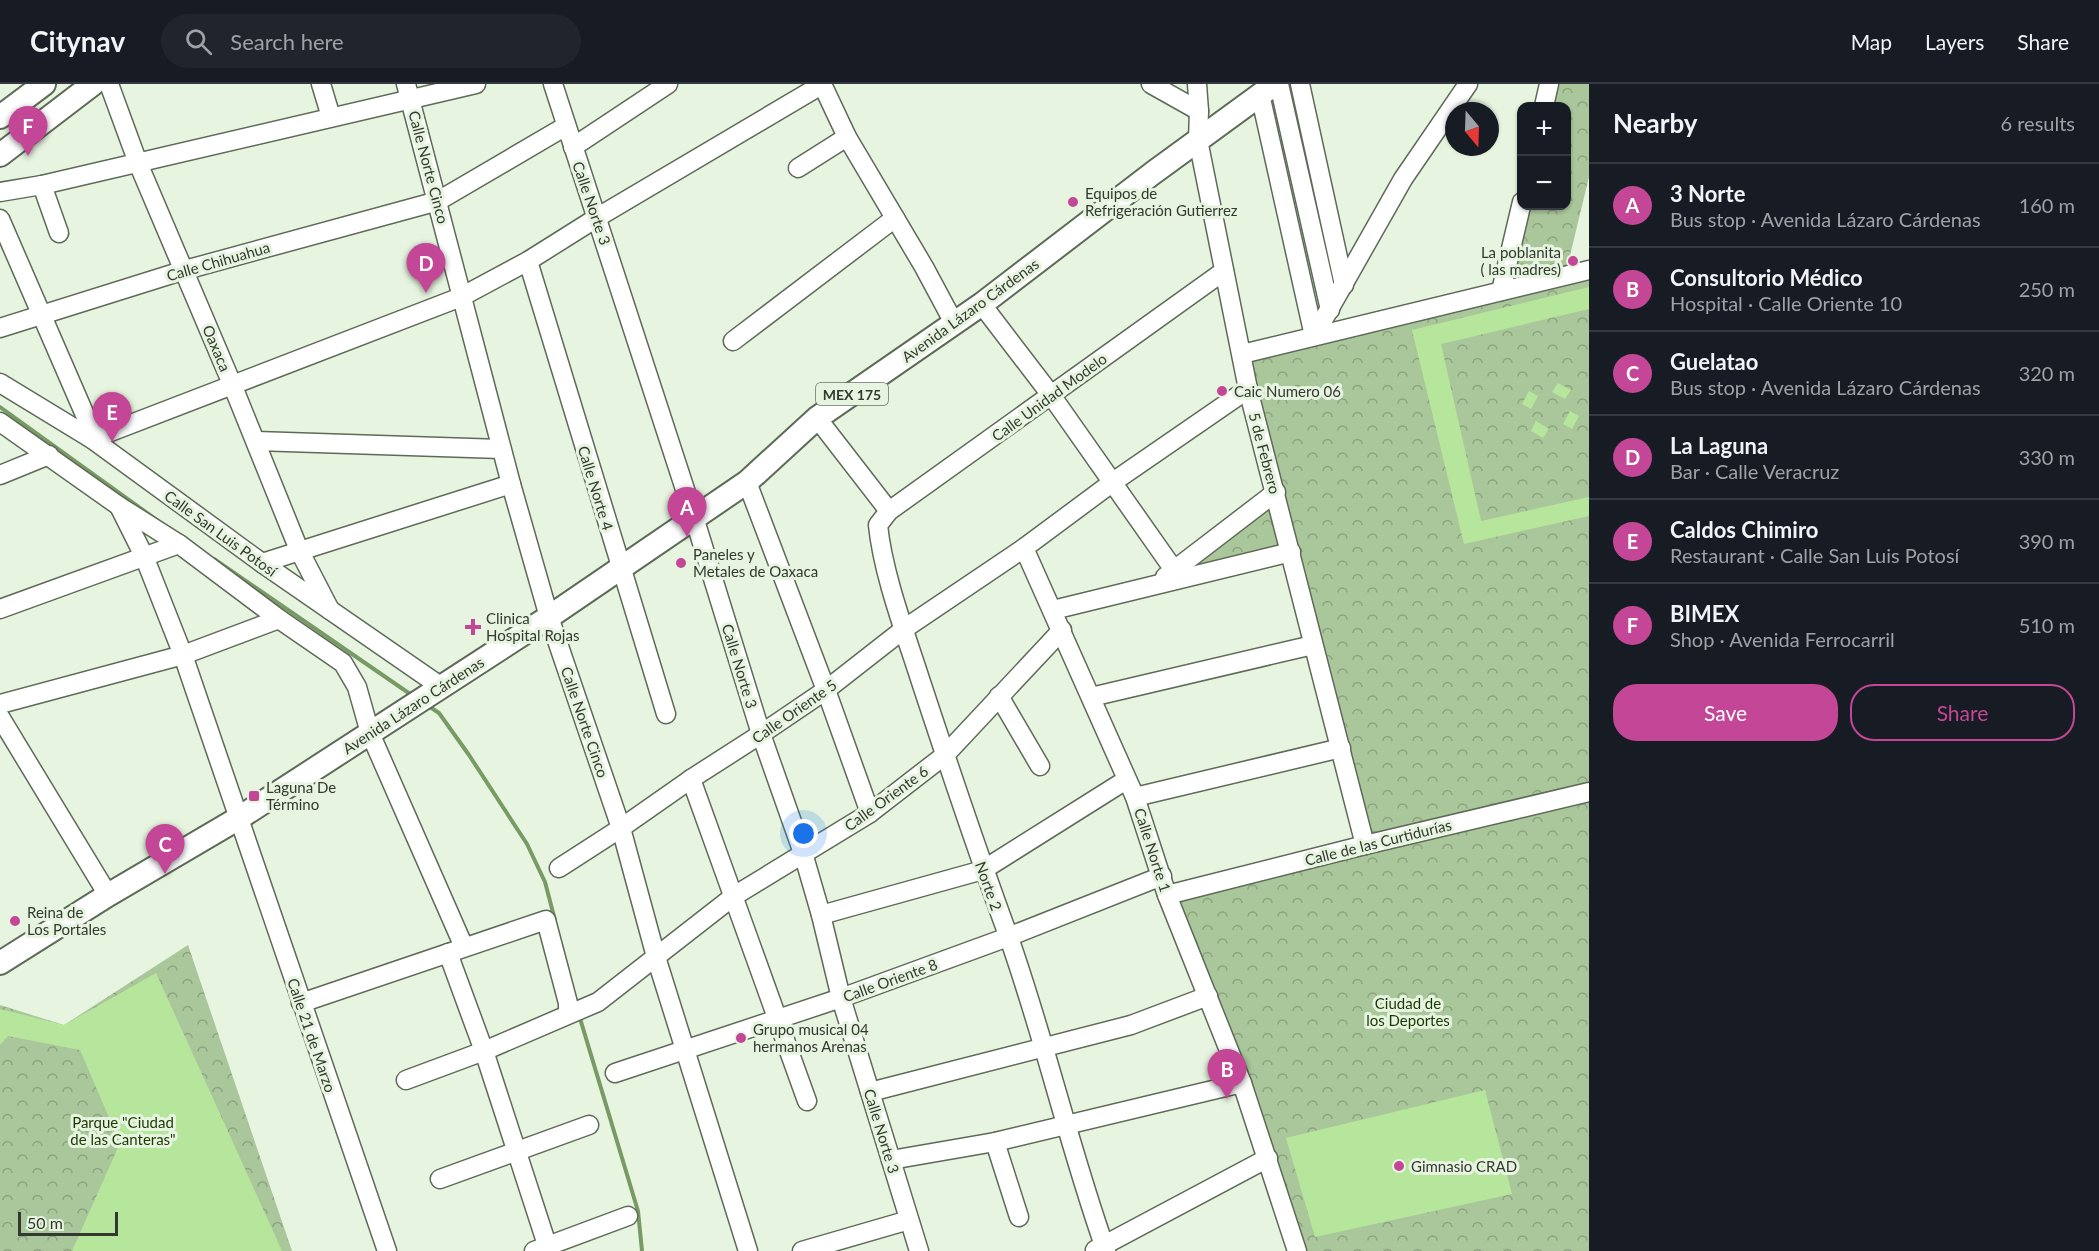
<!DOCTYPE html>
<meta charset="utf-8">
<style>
:root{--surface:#171b24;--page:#20242c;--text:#f1f3f6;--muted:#9ea1a6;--line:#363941;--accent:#c34796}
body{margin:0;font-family:Lato,sans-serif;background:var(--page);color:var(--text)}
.controls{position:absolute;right:18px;top:18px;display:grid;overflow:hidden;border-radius:12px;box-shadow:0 2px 4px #0004}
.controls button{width:54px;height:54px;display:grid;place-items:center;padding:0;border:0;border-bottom:2px solid var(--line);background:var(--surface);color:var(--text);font:30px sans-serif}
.compass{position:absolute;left:1445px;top:18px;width:54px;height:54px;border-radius:50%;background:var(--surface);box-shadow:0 2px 4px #0004;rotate:161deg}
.scale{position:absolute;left:18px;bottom:15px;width:100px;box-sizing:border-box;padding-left:6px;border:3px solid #333830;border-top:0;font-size:16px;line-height:21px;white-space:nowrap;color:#333830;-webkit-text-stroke:4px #e7f5e0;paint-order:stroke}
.you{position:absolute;left:804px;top:750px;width:21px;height:21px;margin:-15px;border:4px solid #fff;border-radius:50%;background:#1a73e8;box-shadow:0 0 0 9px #1a73e833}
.badge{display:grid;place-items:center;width:39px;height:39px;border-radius:50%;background:var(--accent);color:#fff;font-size:20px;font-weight:700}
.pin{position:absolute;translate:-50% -50px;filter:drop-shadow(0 2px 3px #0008)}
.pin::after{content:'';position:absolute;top:32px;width:21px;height:18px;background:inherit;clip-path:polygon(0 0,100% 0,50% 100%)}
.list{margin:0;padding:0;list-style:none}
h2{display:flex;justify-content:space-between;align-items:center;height:78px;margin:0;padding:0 24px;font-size:26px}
h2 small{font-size:20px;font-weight:400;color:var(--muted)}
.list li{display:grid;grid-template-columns:39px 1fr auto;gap:18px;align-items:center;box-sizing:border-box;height:84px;padding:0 24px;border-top:2px solid var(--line)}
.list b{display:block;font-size:22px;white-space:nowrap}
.list p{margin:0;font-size:20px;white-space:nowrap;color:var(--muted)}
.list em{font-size:20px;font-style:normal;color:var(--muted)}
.actions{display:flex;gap:12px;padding:18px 24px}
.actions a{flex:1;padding:14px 0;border:2px solid var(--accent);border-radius:24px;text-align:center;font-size:21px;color:var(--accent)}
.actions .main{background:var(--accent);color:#fff}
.icon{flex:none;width:33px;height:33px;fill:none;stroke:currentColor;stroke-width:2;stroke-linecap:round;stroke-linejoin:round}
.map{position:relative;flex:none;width:1589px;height:1167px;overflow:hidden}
header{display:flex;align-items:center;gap:36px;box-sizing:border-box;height:84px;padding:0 30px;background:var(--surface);border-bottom:2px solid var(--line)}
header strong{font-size:28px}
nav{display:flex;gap:33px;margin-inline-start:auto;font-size:21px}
.search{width:420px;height:54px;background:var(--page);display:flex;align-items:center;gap:15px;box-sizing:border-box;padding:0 21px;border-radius:33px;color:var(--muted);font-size:22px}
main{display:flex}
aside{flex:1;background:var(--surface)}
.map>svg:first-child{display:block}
.park{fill:url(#park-crowns)}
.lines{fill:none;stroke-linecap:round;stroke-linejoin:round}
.stream{stroke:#789b65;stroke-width:4}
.building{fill:#b6e69c}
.minor-casing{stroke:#5e6a58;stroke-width:21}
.major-casing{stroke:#5e6a58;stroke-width:26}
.minor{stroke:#fff;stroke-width:18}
.major{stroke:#fff;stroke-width:22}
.poi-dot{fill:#c34796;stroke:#e7f5e0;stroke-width:2}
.labels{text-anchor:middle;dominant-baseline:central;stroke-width:6;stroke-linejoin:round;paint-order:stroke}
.shield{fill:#e7f5e0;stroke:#697165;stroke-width:1.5}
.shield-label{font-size:14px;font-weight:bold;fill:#333830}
.street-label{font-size:15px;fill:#333830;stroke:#e7f5e0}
.poi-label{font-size:15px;fill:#333830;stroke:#e7f5e0;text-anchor:start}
.park-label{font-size:15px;fill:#1b3804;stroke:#e7f5e0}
</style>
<header>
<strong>Citynav</strong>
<div class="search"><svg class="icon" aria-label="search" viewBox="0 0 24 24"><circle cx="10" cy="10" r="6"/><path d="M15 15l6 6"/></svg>Search here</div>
<nav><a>Map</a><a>Layers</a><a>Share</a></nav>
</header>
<main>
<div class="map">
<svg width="1589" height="1167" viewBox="0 0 1589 1167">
<defs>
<pattern id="park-crowns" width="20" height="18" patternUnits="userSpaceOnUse" patternTransform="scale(1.5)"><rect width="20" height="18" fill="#aac79b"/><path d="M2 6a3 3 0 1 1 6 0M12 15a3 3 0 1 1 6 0" fill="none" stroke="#8ba37f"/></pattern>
</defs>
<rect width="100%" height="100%" fill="#e7f5e0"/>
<g class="park">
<polygon points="1548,0 1589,0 1589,93 1567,184 1589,180 1589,1167 1297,1167 1175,799 1353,754 1284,477 1150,499 1270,405 1236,262 1498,201 1521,106 1522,122 1566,122 1566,22 1542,22"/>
<polygon points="188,861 292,1167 0,1167 0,921 64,941"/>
</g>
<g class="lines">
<g class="stream">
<polyline points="0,323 161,439"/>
<polyline points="214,475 413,612"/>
<polyline points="427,621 439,629 469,671 527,760 545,798 555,836"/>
<polyline points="579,931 638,1127 642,1167"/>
</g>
</g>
<g class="building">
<polygon points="1589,203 1589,225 1441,260 1481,437 1589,413 1589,432 1464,460 1412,246"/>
<polygon points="1558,299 1571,306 1565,315 1552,308"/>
<polygon points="1529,307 1538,312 1531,325 1522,320"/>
<polygon points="1570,327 1579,332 1572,345 1563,340"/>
<polygon points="1536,337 1549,345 1543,354 1531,347"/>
<polygon points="156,889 226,1043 282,1167 72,1167 120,1059 80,966 8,952 0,961 0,925 64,941"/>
<polygon points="1485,1006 1512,1110 1315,1153 1286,1054"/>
</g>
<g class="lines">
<g class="minor-casing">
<g id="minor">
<polyline points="109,0 138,79 232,300 299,466 330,526"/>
<polyline points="321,0 331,33"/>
<polyline points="406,0 511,400 549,533 621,744 656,873 748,1167"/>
<polyline points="553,0 694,433 761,650 803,769 821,831 841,914 919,1167"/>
<polyline points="822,0 847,53 924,183 954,239"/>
<polyline points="1151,0 1199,27"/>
<polyline points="1197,0 1199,27 1198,56 1248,305 1365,761"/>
<polyline points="1279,0 1330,226"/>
<polyline points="1300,0 1344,201"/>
<polyline points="1260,10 1314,252"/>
<polyline points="1544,22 1549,0"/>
<polyline points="573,63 668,0"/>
<polyline points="798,84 847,53"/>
<polyline points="42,101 59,149"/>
<polyline points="0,108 42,101 476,0"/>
<polyline points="0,135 95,354"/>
<polyline points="528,177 666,630"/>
<polyline points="1501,207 1522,118"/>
<polyline points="986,226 1051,311 1174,486"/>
<polyline points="0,244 185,186 438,117 566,42"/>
<polyline points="1314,252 1403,95 1468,0"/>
<polyline points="733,257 895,134"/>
<polyline points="1242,270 1589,186"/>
<polyline points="0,299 92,355 262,479 440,602"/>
<polyline points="817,334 889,427"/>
<polyline points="0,338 119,422 179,460 279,535 343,579 357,603 370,649 464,863"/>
<polyline points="92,355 461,213 528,177 598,133 823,0"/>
<polyline points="256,357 501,365"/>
<polyline points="0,391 49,371"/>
<polyline points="747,398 826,606 870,729"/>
<polyline points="119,422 144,472 183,571 387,1167"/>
<polyline points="1024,464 1135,713 1167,811 1242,999 1297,1167"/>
<polyline points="262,479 511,400"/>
<polyline points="1165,493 1276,408"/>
<polyline points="0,525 179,460"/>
<polyline points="1053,526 1291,468"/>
<polyline points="999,612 1040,682"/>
<polyline points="1091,613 1313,561"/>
<polyline points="0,620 183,571 279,535"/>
<polyline points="0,633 108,811"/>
<polyline points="691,695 807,1017"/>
<polyline points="1135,713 1341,664"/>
<polyline points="559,784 621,744 691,695 761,650 826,606 904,545 1024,464 1113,398 1248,305"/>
<polyline points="1167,811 1365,761 1589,708"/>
<polyline points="821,831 983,786 1126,696"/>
<polyline points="448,869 484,967 549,1167"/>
<polyline points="301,919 546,836 568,919 568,930"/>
<polyline points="615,989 841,914 1008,853 1162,792"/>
<polyline points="406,996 484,967 598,918 734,812 870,729 945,671 1062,546"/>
<polyline points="870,1008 1131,941 1208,912"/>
<polyline points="995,1058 1019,1133"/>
<polyline points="891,1076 995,1058 1242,999"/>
<polyline points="440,1095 589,1041"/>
<polyline points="1095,1166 1268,1074"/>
<polyline points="534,1167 628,1132"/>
<polyline points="802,1167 909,1136"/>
<path d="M1106,1167c-37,-104 -61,-212 -98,-316 -31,-84 -59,-168 -87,-253 -15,-47 -38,-107 -43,-157l11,-14 335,-240"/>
</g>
</g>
<g class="major-casing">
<g id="major">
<polyline points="0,33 44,0"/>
<polyline points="0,71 93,0"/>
<polyline points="0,879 108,811 239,734 549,533 747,398 817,334 982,220 1153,89 1275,0"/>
</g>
</g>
<use href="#minor" class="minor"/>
<use href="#major" class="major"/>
</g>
<g class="poi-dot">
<circle cx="1073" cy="118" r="6"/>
<circle cx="1573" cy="177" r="6"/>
<circle cx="1222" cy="307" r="6"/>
<circle cx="681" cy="479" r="6"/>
<path d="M470 534h6v6h6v6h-6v6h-6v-6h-6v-6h6z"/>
<rect x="248" y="706" width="12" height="12" rx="3"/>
<circle cx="15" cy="837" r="6"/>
<circle cx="741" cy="954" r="6"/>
<circle cx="1399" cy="1082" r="6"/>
</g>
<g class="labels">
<rect class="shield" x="816" y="299" width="72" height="22" rx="4.5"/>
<g class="shield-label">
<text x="852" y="310">MEX 175</text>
</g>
<g class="street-label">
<text transform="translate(429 83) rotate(75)">Calle Norte Cinco</text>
<text transform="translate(592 119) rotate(71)">Calle Norte 3</text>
<text transform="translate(218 177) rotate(-16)">Calle Chihuahua</text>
<text transform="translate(970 226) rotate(-36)">Avenida Lázaro Cárdenas</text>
<text transform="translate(217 264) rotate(67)">Oaxaca</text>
<text transform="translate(1049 313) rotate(-36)">Calle Unidad Modelo</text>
<text transform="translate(1265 369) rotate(75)">5 de Febrero</text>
<text transform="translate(596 404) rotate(73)">Calle Norte 4</text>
<text transform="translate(221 449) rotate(36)">Calle San Luis Potosí</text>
<text transform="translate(740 582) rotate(73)">Calle Norte 3</text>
<text transform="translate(413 621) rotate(-33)">Avenida Lázaro Cárdenas</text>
<text transform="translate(794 627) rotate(-35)">Calle Oriente 5</text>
<text transform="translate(585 638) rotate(71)">Calle Norte Cinco</text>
<text transform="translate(886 714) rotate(-36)">Calle Oriente 6</text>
<text transform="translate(1378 758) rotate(-14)">Calle de las Curtidurías</text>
<text transform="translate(1153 766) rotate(72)">Calle Norte 1</text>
<text transform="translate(989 802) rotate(70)">Norte 2</text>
<text transform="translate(890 896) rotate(-20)">Calle Oriente 8</text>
<text transform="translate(312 951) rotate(71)">Calle 21 de Marzo</text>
<text transform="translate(882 1047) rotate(73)">Calle Norte 3</text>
</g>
<g class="poi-label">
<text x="1085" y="109">Equipos de<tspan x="1085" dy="17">Refrigeración Gutierrez</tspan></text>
<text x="1561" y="168" text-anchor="end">La poblanita<tspan x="1561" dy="17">( las madres)</tspan></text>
<text x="1234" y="307">Caic Numero 06</text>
<text x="693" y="470">Paneles y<tspan x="693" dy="17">Metales de Oaxaca</tspan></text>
<text x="486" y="534">Clinica<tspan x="486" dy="17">Hospital Rojas</tspan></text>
<text x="266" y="703">Laguna De<tspan x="266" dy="17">Término</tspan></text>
<text x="27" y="828">Reina de<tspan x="27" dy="17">Los Portales</tspan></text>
<text x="753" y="945">Grupo musical 04<tspan x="753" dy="17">hermanos Arenas</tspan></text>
<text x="1411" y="1082">Gimnasio CRAD</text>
</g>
<g class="park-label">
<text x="1408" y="919">Ciudad de<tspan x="1408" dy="17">los Deportes</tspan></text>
<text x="123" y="1038">Parque "Ciudad<tspan x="123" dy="17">de las Canteras"</tspan></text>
</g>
</g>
</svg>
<div class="controls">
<button>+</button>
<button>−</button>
</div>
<svg class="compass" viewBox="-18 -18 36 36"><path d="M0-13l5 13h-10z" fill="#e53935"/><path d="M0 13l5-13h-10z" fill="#9ea1a6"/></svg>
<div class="scale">50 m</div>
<div class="you"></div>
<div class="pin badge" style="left:687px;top:453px">A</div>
<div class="pin badge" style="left:1227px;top:1015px">B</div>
<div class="pin badge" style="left:165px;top:790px">C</div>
<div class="pin badge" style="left:426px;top:209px">D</div>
<div class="pin badge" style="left:112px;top:358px">E</div>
<div class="pin badge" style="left:28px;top:72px">F</div>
</div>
<aside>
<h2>Nearby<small>6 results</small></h2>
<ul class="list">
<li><span class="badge">A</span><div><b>3 Norte</b><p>Bus stop · Avenida Lázaro Cárdenas</p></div><em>160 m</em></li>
<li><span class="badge">B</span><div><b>Consultorio Médico</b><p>Hospital · Calle Oriente 10</p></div><em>250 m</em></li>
<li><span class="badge">C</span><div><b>Guelatao</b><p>Bus stop · Avenida Lázaro Cárdenas</p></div><em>320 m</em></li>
<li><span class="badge">D</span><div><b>La Laguna</b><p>Bar · Calle Veracruz</p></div><em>330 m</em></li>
<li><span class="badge">E</span><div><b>Caldos Chimiro</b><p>Restaurant · Calle San Luis Potosí</p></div><em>390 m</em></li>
<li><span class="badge">F</span><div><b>BIMEX</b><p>Shop · Avenida Ferrocarril</p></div><em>510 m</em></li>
</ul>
<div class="actions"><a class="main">Save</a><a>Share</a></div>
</aside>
</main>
